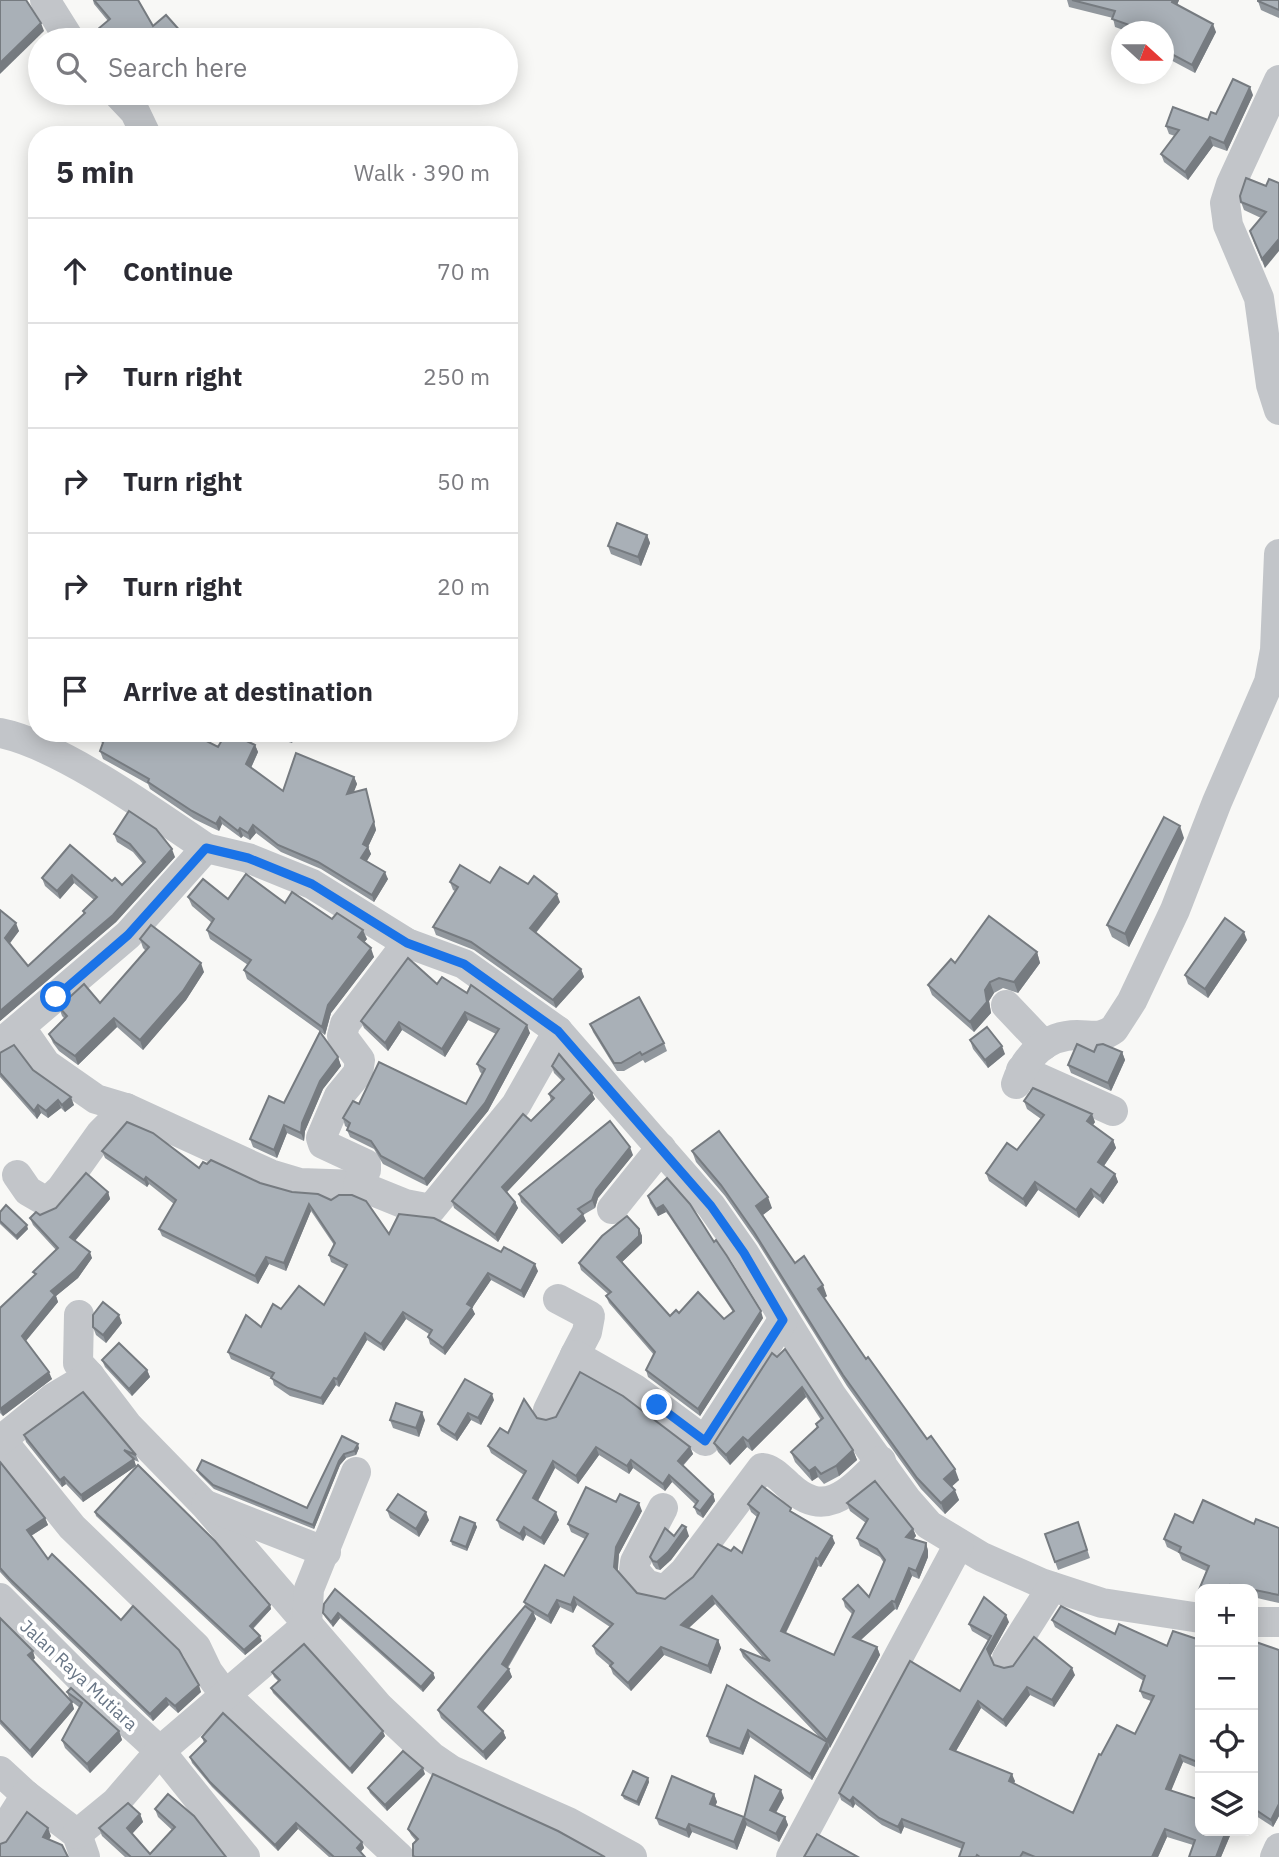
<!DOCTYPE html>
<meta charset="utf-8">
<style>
:root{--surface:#fff;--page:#f7f7f7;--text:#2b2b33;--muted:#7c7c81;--line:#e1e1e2}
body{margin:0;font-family:"IBM Plex Sans",sans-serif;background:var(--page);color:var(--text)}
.controls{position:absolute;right:21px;bottom:21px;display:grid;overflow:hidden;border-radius:14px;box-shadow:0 4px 18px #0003}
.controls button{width:63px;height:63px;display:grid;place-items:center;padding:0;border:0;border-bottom:2px solid var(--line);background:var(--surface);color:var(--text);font:35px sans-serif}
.compass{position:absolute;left:1111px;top:21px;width:63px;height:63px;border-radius:50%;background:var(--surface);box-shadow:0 4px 18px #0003;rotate:111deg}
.stop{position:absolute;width:21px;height:21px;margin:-16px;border:5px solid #1a73e8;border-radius:50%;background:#fff}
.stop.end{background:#1a73e8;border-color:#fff;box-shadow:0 2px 7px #0008}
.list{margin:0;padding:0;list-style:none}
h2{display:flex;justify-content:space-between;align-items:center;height:91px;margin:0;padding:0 28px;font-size:30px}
h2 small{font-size:23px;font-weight:400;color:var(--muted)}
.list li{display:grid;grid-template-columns:46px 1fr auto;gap:21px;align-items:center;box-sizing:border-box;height:105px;padding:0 28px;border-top:2px solid var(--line)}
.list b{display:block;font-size:26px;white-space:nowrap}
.list em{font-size:23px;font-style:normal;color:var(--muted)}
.icon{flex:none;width:38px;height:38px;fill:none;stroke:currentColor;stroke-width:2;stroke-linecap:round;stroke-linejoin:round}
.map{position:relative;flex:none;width:1279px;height:1857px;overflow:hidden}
.search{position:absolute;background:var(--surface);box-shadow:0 4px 18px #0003;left:28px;top:28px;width:490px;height:77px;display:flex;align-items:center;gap:18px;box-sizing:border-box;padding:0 24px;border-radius:38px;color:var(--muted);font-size:26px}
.panel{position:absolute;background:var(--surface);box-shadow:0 4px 18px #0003;left:28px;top:126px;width:490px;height:616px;border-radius:28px}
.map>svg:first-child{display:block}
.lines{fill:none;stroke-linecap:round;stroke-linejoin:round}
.minor{stroke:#c2c5c9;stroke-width:30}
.wall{fill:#91979d}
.shaded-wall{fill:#767b80}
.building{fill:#a9b0b7;stroke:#767b80;stroke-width:2}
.route{stroke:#1a73e8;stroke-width:9}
.labels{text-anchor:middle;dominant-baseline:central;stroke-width:7;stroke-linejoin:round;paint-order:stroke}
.street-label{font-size:18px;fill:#697686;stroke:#fff}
</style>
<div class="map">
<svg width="1279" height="1857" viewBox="0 0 1279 1857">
<rect width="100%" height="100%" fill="#f8f8f6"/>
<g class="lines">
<g class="minor">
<polyline points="45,0 70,40"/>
<polyline points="1279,80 1231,184 1225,203 1228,225 1259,298 1271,385 1279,410"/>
<polyline points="117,93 135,112 146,135"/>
<path d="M0,733c60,12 153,79 206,115"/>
<polyline points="1006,1005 1044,1045"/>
<polyline points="21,1028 46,1064 96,1099 126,1108 270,1174 300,1183 358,1185 405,1204 431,1209 516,1105 558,1031"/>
<polyline points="0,1044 128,935 206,848 248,858 312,884 407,943 464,964 558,1031 711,1206 744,1253 832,1396 907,1500 929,1525 982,1557 1041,1583 1102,1603 1200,1618"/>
<polyline points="1021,1070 1113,1111"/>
<path d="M1016,1084c9,-27 30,-49 61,-49 15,0 24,4 37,-6l18,-28 43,-91 42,-108 52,-120 6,-32 4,-96"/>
<polyline points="17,1175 28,1191 47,1202 61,1189 101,1133 126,1108"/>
<polyline points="358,1185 366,1170 366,1164 323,1144 321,1138 339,1096 358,1073 360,1060 342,1036 345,1024 407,943"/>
<polyline points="612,1209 661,1148"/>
<polyline points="558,1299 590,1316 587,1332 575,1355"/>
<polyline points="79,1315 78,1363 90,1376"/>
<polyline points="548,1410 575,1355 635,1389 705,1441 783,1320"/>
<polyline points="0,1438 72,1527 196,1647 208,1672 225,1695 399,1857"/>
<polyline points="1,1440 53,1398 90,1376 128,1426 205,1505 379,1707 432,1757 451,1770 568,1822 632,1857"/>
<polyline points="206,1505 326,1552"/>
<path d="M663,1508l-28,54 -1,8 12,14 19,6 19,-18 78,-104c11,1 19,11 27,18 38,36 64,2 92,-25"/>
<polyline points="0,1598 80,1678 160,1751 245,1857"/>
<polyline points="1253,1622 1279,1622"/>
<polyline points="1007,1658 1052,1587"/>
<polyline points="0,1771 26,1795 77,1834 85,1857"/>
<polyline points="77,1834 116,1802 160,1751 307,1625 309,1589 356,1472"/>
<polyline points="0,1836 26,1795"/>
<polyline points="791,1857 959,1544"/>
<polyline points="1275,1857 1279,1848"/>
</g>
</g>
<g class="wall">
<polygon points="93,0 138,0 153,26 182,33 185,40 85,40 108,21 94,4"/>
<polygon points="1067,0 1179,0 1177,5 1216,32 1195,73 1165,57 1164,53 1164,47 1165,44 1164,44 1164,32 1129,32 1115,27 1113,18 1069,7"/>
<polygon points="1279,0 1279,18 1261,10 1258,1"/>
<polygon points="1253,95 1227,151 1213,146 1188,180 1164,162 1161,154 1175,136 1169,134 1166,126 1208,120"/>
<polygon points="1266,186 1265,268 1253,240 1261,218 1244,210 1241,202"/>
<polygon points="647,535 650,543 641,566 611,554 608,546"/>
<polygon points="77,733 174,733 218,747 255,745 258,752 251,768 283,791 354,777 357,784 353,793 368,797 376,830 368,847 371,854 367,861 388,879 374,902 321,869 281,852 256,833 250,840 243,836 241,838 222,824 219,831 194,819 150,789 148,784 103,759 100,751 103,743"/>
<polygon points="259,733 295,733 292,743"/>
<polygon points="114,834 175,857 116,922 0,1021 0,910 19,931 9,943 28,966 84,914 83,911 94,900 74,883 60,899 45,886 42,878 70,845 112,881 122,885 143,864 133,852 117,842"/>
<polygon points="1184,838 1129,947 1112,937 1107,925"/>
<polygon points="450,882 528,884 560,902 536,933 581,969 584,977 556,1008 474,950 436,935 433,927 455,891 453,890"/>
<polygon points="188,897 285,903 332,919 367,939 364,942 374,957 331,1013 325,1035 247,979 244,970 248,965 210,939 207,930 212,923 192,906"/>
<polygon points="140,939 204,972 186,1000 143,1050 117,1027 78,1065 59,1051 53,1043 49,1034 65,1019 62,1016 59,1007 100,1003 146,951 143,948"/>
<polygon points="1247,940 1208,998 1188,984 1185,975"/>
<polygon points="1037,952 1040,963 1018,993 1003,988 994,993 989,1001 991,1013 974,1032 932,995 928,985 955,963"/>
<polygon points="437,984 530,1033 488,1111 427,1186 383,1164 374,1149 350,1137 347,1130 348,1128 345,1126 343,1118 359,1104 466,1104 482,1074 480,1072 477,1064 496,1034 468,1020 445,1057 402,1030 388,1051 364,1028 361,1021"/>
<polygon points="590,1024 664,1043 667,1051 645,1063 643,1060 624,1071 617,1071 593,1032"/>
<polygon points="970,1040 1005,1054 988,1068 973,1049"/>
<polygon points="1094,1052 1122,1052 1125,1060 1111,1091 1071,1073 1068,1065"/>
<polygon points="0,1053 33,1070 74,1105 65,1112 61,1108 48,1118 41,1113 37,1119 0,1077"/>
<polygon points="338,1057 341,1066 323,1089 305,1131 304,1141 287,1133 277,1158 253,1147 250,1139 284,1103"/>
<polygon points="552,1066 592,1093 595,1099 507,1192 515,1202 518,1208 498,1242 454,1208 452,1201 551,1101 549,1094 562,1081 554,1073"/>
<polygon points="1024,1101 1095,1122 1093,1125 1113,1140 1116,1148 1104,1166 1115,1174 1118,1182 1103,1204 1094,1197 1079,1218 1038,1190 1026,1207 989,1181 986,1173 1017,1150 1041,1119 1027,1109"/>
<polygon points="102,1151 199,1168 207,1164 260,1183 389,1234 538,1271 524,1298 491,1280 472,1308 475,1314 445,1355 430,1344 428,1337 429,1334 406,1319 384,1351 367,1340 339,1387 336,1385 323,1405 290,1396 274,1385 272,1378 231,1359 228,1352 261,1327 281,1309 324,1305 345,1269 331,1262 329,1255 334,1245 311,1211 286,1271 269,1264 258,1284 162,1236 159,1229 174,1204 149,1184 147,1187 105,1158"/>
<polygon points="692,1151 772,1208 763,1215 795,1263 827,1296 824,1298 866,1359 959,1480 952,1486 959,1500 945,1514 921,1489 847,1386 758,1243 725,1196 696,1162"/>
<polygon points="633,1155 598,1198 595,1208 583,1215 586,1221 562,1244 521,1202 519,1194"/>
<polygon points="667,1178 763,1318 700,1416 648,1377 646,1370 654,1355 609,1303 606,1296 608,1294 581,1270 579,1263 639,1229 642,1236 642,1243 622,1262 670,1316 679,1313 724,1319 733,1312 669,1216 666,1212 658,1216 650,1203 648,1196"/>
<polygon points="108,1192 110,1199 75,1241 92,1258 78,1278 56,1296 58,1302 26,1341 52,1379 3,1416 0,1413 0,1308 35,1275 33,1272 56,1250 33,1225 30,1218"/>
<polygon points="0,1212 28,1229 17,1240 0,1224"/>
<polygon points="122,1323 106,1343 96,1335 93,1327"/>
<polygon points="777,1357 853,1450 857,1460 839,1476 824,1484 818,1477 812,1481 795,1462 791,1452 817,1428 816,1424 821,1420 806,1397 752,1451 747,1447 730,1465 718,1452 714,1443"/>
<polygon points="102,1360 147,1370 150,1377 132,1396 105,1367"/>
<polygon points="83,1392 136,1455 139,1462 134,1460 136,1466 83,1502 66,1484 62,1487 26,1442 24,1435"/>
<polygon points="494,1400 481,1425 471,1420 457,1441 441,1431 438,1424"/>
<polygon points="537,1418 690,1447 693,1454 683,1466 713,1494 715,1501 703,1518 697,1514 694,1507 696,1505 672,1482 665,1491 633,1468 629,1474 599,1455 578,1484 555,1468 538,1501 559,1520 544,1545 526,1535 523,1541 500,1528 497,1520 524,1475 491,1453 488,1446 508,1433"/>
<polygon points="390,1420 425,1420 419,1437 393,1428"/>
<polygon points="342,1436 359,1448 356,1455 346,1458 340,1465 314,1529 214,1489 199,1474 197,1470 307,1508"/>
<polygon points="0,1462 45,1518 48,1525 31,1536 48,1559 121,1620 201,1692 178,1713 169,1705 153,1721 12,1585 0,1572"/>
<polygon points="616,1502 642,1511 619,1554 618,1570 637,1593 665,1599 731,1551 742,1553 757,1517 751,1512 748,1504 793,1512 835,1543 821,1567 818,1566 786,1633 834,1655 852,1614 845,1607 843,1599 869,1597 884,1563 880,1557 860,1546 857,1538 866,1523 850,1511 847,1503 913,1529 916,1536 913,1539 926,1543 928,1551 928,1557 919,1579 912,1576 897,1610 895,1609 861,1640 877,1647 880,1655 812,1780 750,1737 743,1755 710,1743 707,1736 727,1685 820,1738 743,1657 740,1649 764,1659 715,1604 689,1628 718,1640 721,1648 711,1674 664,1655 631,1691 613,1674 610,1666 596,1654 593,1646 610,1627 577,1605 573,1613 560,1607 551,1624 534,1614 536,1619 508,1668 512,1677 483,1711 503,1731 506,1738 486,1760 441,1718 438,1710 526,1607 524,1602 564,1576 585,1539 571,1532 568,1524"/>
<polygon points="387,1510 429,1520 419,1537 390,1518"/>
<polygon points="95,1512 270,1605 271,1609 253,1629 262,1641 245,1655 96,1516"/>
<polygon points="1078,1522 1090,1558 1058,1570 1045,1534"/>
<polygon points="475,1523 477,1527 467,1551 452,1545 451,1541"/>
<polygon points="1193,1523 1254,1524 1279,1528 1279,1603 1253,1597 1253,1589 1200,1589 1200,1598 1198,1592 1206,1571 1182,1560 1179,1553 1167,1547 1164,1539"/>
<polygon points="674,1536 689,1536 671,1560 660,1570 656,1569 653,1565 650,1557"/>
<polygon points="324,1604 433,1673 435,1678 423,1692 340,1618 333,1627 325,1617 323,1613"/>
<polygon points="0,1618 35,1658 33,1660 70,1700 67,1692 71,1688 119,1731 122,1740 90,1773 65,1748 62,1740 80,1708 71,1701 74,1709 32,1758 0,1724"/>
<polygon points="1052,1620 1167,1646 1200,1640 1200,1769 1183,1762 1171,1790 1232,1831 1221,1857 1189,1857 1193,1845 1167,1837 1158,1857 959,1857 962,1849 904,1827 901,1834 882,1825 855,1804 853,1808 841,1800 839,1793 960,1691 989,1641 972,1631 969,1624 1009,1622 990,1656 994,1665 1004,1668 1075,1675 1054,1707 1030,1695 1006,1727 981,1708 956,1751 1015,1781 1014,1783 1073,1813 1101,1755 1135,1734 1151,1701 1143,1698 1140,1691 1144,1681 1055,1627"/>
<polygon points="1253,1641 1279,1650 1279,1816 1273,1827 1253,1814"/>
<polygon points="272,1672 385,1736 352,1774 273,1693 271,1688 278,1681 274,1677"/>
<polygon points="202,1737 362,1842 364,1848 360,1852 365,1857 329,1857 298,1829 278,1851 212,1787 192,1763 190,1757 204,1743"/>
<polygon points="425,1774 387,1811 370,1793 368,1788"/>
<polygon points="648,1778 649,1782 639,1806 624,1799 622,1795"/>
<polygon points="714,1794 717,1802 715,1806 744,1817 747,1824 737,1850 692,1832 689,1838 659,1825 656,1818"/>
<polygon points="784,1798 776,1813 785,1817 788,1825 779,1842 747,1826 744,1818"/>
<polygon points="155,1809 226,1857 125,1857 102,1836 99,1828 140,1814 143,1822 132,1834 150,1854 172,1830 158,1817"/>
<polygon points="408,1829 605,1857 413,1857 413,1844 416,1841 411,1835"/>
</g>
<g class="shaded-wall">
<polygon points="1173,0 1179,0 1175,10 1172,2"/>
<polygon points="41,23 44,31 0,74 0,63"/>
<polygon points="1213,24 1216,32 1195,73 1192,65"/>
<polygon points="182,33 185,40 174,40"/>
<polygon points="1250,87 1253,95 1227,151 1224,143"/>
<polygon points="1210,137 1213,146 1188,180 1185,172"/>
<polygon points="1279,239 1279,251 1265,268 1262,259"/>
<polygon points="647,535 650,543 641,566 638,557"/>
<polygon points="290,733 295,733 292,743 289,735"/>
<polygon points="255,745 258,752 249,772 246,764"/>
<polygon points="354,777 357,784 350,802 347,794"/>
<polygon points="366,789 376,830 368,847 371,854 364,865 361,858 363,844"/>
<polygon points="220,817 222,824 219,831 216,824"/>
<polygon points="253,825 256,833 250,840 248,833"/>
<polygon points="1180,826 1184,838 1129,947 1125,934"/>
<polygon points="240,828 243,836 241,838 238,831"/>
<polygon points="172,849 175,857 116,922 0,1021 0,1011"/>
<polygon points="385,872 388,879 374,902 372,895"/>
<polygon points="72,875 74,883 60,899 57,891"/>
<polygon points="557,894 560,902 533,936 530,928"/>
<polygon points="16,923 19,931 8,946 5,938"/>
<polygon points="363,930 367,939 361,946 358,937"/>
<polygon points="1244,932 1247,940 1208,998 1205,989"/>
<polygon points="371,948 374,957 331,1013 325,1035 322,1027 328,1005"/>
<polygon points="1037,952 1040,963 1018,993 1014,982"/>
<polygon points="201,963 204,972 186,1000 143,1050 140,1040"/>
<polygon points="581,969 584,977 556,1008 553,1000"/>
<polygon points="990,982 994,993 989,1001 991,1013 974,1032 970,1022"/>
<polygon points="465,1012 468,1020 445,1057 442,1049"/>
<polygon points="114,1018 117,1027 78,1065 75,1056"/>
<polygon points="399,1022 402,1030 388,1051 385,1043"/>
<polygon points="527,1025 530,1033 488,1111 427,1186 424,1179"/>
<polygon points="1002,1046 1005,1054 988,1068 985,1060"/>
<polygon points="1122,1052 1125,1060 1111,1091 1108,1083"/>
<polygon points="338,1057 341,1066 323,1089 305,1131 304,1141 301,1133 302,1123 320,1081"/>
<polygon points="592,1093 595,1099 505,1194 502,1187"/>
<polygon points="71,1097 74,1105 65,1112 62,1105"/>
<polygon points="58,1100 61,1108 48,1118 46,1111"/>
<polygon points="38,1105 41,1113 37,1119 34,1111"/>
<polygon points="1092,1114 1095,1122 1090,1129 1087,1121"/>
<polygon points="284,1125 287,1133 277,1158 274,1150"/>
<polygon points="1113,1140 1116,1148 1101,1170 1098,1162"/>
<polygon points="630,1147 633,1155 598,1198 595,1208 592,1200 596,1190"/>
<polygon points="1115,1174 1118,1182 1103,1204 1100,1196"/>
<polygon points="146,1177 149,1184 147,1187 144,1180"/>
<polygon points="1035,1182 1038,1190 1026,1207 1023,1199"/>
<polygon points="1091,1189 1094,1197 1079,1218 1076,1210"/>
<polygon points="108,1192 110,1199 72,1244 70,1237"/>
<polygon points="768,1197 772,1208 760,1217 756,1206"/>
<polygon points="515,1202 518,1208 498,1242 495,1235"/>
<polygon points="309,1204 311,1211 286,1271 284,1263"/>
<polygon points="663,1205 666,1212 658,1216 656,1209"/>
<polygon points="583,1214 586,1221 562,1244 559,1236"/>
<polygon points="27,1225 28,1229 17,1240 16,1236"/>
<polygon points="639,1229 642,1236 642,1243 620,1264 617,1257"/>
<polygon points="90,1252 92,1258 78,1278 56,1296 58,1302 24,1343 22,1336 51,1291"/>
<polygon points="266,1257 269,1264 258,1284 255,1276"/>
<polygon points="535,1264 538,1271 524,1298 521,1291"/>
<polygon points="488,1273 491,1280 472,1308 475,1314 445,1355 443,1348 467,1304"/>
<polygon points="823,1285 827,1296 822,1300 818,1289"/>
<polygon points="761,1311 763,1318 700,1416 698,1409"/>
<polygon points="403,1312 406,1319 384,1351 381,1344"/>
<polygon points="119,1315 122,1323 106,1343 103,1335"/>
<polygon points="365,1333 367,1340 339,1387 337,1379"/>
<polygon points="147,1370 150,1377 132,1396 129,1389"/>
<polygon points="49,1372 52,1379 3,1416 0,1409"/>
<polygon points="334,1378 336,1385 323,1405 321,1398"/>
<polygon points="802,1387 806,1397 752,1451 748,1441"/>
<polygon points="492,1394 494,1400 481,1425 478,1418"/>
<polygon points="422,1412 425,1420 419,1437 416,1428"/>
<polygon points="468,1413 471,1420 457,1441 455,1435"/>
<polygon points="743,1437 747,1447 730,1465 726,1455"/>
<polygon points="358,1444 359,1448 356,1455 354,1451"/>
<polygon points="596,1447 599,1455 578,1484 576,1476"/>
<polygon points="690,1447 693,1454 680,1468 678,1461"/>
<polygon points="853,1450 857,1460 839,1476 836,1466"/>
<polygon points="344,1454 346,1458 340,1465 314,1529 313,1525 339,1461"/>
<polygon points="134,1459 136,1466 83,1502 81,1495"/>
<polygon points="631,1460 633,1468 629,1474 627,1466"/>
<polygon points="553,1461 555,1468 535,1506 533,1498"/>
<polygon points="815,1467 818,1477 812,1481 809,1471"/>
<polygon points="955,1469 959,1480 948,1490 944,1479"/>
<polygon points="669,1475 672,1482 665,1491 663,1484"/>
<polygon points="64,1477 66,1484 62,1487 60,1480"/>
<polygon points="955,1490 959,1500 945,1514 941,1503"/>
<polygon points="713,1494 715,1501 703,1518 700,1511"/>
<polygon points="639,1503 642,1511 619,1554 617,1575 614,1567 616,1547"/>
<polygon points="426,1512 429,1520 419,1537 416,1529"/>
<polygon points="556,1512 559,1520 544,1545 541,1538"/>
<polygon points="45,1518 48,1525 29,1537 27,1530"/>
<polygon points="475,1523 477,1527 467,1551 466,1547"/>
<polygon points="524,1527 526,1535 523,1541 520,1534"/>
<polygon points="686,1527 689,1536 671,1560 660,1570 657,1562"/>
<polygon points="913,1529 916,1536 908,1545 906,1537"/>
<polygon points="832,1536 835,1543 821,1567 818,1559"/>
<polygon points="926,1543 928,1551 928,1557 919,1579 916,1571"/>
<polygon points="816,1558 818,1566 783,1638 781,1631"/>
<polygon points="909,1568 912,1576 897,1610 895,1602"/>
<polygon points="712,1596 715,1604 684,1632 681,1625"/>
<polygon points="574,1597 577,1605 573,1613 571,1605"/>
<polygon points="557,1600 560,1607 551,1624 548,1616"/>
<polygon points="892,1601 895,1609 856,1644 853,1637"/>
<polygon points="270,1605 271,1609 251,1630 250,1626"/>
<polygon points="533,1612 536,1619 505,1671 502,1664"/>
<polygon points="338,1613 340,1618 333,1627 331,1622"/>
<polygon points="1006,1615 1009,1622 990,1657 987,1649"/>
<polygon points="260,1636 262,1641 245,1655 244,1650"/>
<polygon points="718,1640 721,1648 711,1674 708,1666"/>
<polygon points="661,1647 664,1655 631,1691 628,1683"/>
<polygon points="877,1647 880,1655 830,1748 827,1740"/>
<polygon points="33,1651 35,1658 31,1662 28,1655"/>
<polygon points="1072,1668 1075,1675 1054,1707 1052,1700"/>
<polygon points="509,1669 512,1677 481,1714 478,1707"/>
<polygon points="433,1673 435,1678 423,1692 421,1687"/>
<polygon points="199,1685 201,1692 178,1713 175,1706"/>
<polygon points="1027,1687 1030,1695 1006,1727 1003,1720"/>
<polygon points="166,1698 169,1705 153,1721 150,1714"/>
<polygon points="978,1701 981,1708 953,1756 950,1749"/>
<polygon points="72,1702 74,1709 32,1758 30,1751"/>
<polygon points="748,1730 750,1737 743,1755 740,1749"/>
<polygon points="119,1731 122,1740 90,1773 87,1764"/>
<polygon points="383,1731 385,1736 352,1774 350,1769"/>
<polygon points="503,1731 506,1738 486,1760 483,1752"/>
<polygon points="827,1742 829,1748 812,1780 810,1774"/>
<polygon points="1180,1755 1183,1762 1169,1796 1166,1789"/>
<polygon points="423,1768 425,1774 387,1811 385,1805"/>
<polygon points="1012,1774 1015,1781 1012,1788 1009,1781"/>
<polygon points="648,1778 649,1782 639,1806 637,1802"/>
<polygon points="781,1790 784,1798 773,1817 770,1810"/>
<polygon points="714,1794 717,1802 713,1811 710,1804"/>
<polygon points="853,1797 855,1804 853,1808 850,1801"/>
<polygon points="1279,1804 1279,1816 1273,1827 1271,1820"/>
<polygon points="140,1814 143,1822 130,1836 127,1828"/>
<polygon points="744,1817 747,1824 737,1850 734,1842"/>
<polygon points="785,1817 788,1825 779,1842 776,1834"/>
<polygon points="902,1819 904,1827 901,1834 898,1827"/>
<polygon points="296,1823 298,1829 278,1851 275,1845"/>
<polygon points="689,1824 692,1832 689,1838 686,1830"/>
<polygon points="48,1828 51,1836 46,1846 43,1837"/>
<polygon points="1165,1829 1167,1837 1158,1857 1152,1857"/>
<polygon points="1226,1831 1232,1831 1221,1857 1216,1857"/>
<polygon points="362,1842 364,1848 359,1854 357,1848"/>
</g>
<g class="building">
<polygon points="0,0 26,0 41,23 0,63"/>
<polygon points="94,0 138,0 153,26 166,15 182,33 174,40 85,40 110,19"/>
<polygon points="1072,0 1173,0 1172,2 1213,24 1192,65 1164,50 1164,47 1168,38 1164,37 1164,32 1149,32 1112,19 1115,11"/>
<polygon points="1258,0 1279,0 1279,10 1258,1"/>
<polygon points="1233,79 1250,87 1224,143 1210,137 1185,172 1161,154 1179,130 1166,126 1173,107 1208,120 1211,112 1216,114"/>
<polygon points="222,130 227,135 216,135"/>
<polygon points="1246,178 1266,186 1269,179 1279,183 1279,239 1262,259 1250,231 1266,212 1241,202 1240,196"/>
<polygon points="617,523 647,535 638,557 608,546"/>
<polygon points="95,733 174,733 185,737 187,733 191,733 218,747 226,733 230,733 255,745 246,764 283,791 296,753 354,777 347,794 366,789 374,822 363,844 368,847 361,858 385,872 372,895 318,862 278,845 253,825 248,833 240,828 238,831 220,817 216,824 192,811 148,782 149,779 100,751 105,737"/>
<polygon points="129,811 156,829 172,849 113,915 0,1011 0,910 16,923 5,938 28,966 85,913 83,911 97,897 72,875 57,891 42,878 70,845 112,881 115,878 122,885 145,862 130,844 114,834"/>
<polygon points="1164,817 1180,826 1125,934 1107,925"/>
<polygon points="460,865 490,883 500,867 528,884 534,876 557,894 530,928 581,969 553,1000 471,942 433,927 458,887 450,882"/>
<polygon points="246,874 285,903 292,892 332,919 337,913 363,930 358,937 371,948 328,1005 322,1027 244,970 251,960 207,930 214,919 188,897 203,879 228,899"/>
<polygon points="989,916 1037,952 1014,982 999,978 990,982 985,990 987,1002 970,1022 928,985 951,959 955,963"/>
<polygon points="1225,918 1244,932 1205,989 1185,975"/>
<polygon points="151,925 201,963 183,991 140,1040 114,1018 75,1056 55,1042 49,1034 67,1016 59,1007 84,984 100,1003 149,947 140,939"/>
<polygon points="408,958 437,984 442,977 467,993 471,985 527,1025 485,1103 424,1179 381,1156 371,1141 347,1130 350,1123 343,1118 353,1101 359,1104 379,1062 466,1104 485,1069 477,1064 499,1029 465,1012 442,1049 399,1022 385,1043 361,1021"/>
<polygon points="639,997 664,1043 642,1055 640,1052 621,1063 614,1063 590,1024"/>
<polygon points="987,1027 1002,1046 985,1060 970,1040"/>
<polygon points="320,1032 338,1057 320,1081 302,1123 301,1133 284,1125 274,1150 250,1139 269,1096 284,1103"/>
<polygon points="1077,1044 1094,1052 1097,1045 1103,1044 1122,1052 1108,1083 1068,1065"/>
<polygon points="14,1045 33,1070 71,1097 62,1105 58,1100 46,1111 38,1105 34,1111 0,1073 0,1053"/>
<polygon points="559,1054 592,1093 502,1187 515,1202 495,1235 452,1201 523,1114 531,1121 554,1098 549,1094 564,1079 552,1066"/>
<polygon points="1033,1088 1092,1114 1087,1121 1113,1140 1098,1162 1115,1174 1100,1196 1091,1189 1076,1210 1035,1182 1023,1199 986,1173 1007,1143 1017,1150 1044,1115 1024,1101"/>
<polygon points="610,1121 630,1147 596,1190 592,1200 578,1209 583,1214 559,1236 519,1194"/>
<polygon points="127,1122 153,1133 199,1168 203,1162 207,1164 211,1160 260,1183 292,1192 318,1194 331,1200 339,1195 352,1195 366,1201 389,1234 399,1214 434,1218 501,1252 504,1247 535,1264 521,1291 488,1273 467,1304 472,1307 443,1348 428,1337 432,1330 403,1312 381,1344 365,1333 337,1379 334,1378 321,1398 288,1388 271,1378 274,1373 228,1352 246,1315 261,1327 273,1304 281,1309 299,1286 324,1305 347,1265 329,1255 335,1243 309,1204 284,1263 266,1257 255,1276 159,1229 176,1200 146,1177 144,1180 102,1151"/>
<polygon points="719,1131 768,1197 756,1206 795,1263 804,1256 823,1285 818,1289 866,1359 868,1357 927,1439 931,1436 955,1469 944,1479 955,1490 941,1503 917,1478 843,1375 754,1232 721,1185 692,1151"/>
<polygon points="86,1173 108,1192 70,1237 90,1252 75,1271 51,1291 55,1295 22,1336 49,1372 0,1409 0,1308 36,1274 33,1272 58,1248 30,1218 36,1212 40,1215 56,1208"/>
<polygon points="667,1178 690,1204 714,1242 716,1240 727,1256 761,1311 698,1409 646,1370 655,1352 606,1296 611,1292 579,1263 602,1236 627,1216 639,1229 639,1236 617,1257 670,1316 676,1310 679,1313 698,1292 724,1319 734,1311 666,1209 663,1205 656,1209 648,1196"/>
<polygon points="6,1205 27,1225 16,1236 0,1221 0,1212"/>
<polygon points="103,1302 119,1315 103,1335 93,1327 93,1315"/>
<polygon points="119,1343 147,1370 129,1389 102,1360"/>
<polygon points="785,1349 853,1450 836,1466 821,1474 815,1467 809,1471 791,1452 818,1427 816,1424 823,1418 802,1387 748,1441 743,1437 726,1455 714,1443 772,1353 777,1357"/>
<polygon points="580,1372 623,1396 690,1447 678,1461 713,1494 700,1511 694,1507 698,1501 669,1475 663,1484 631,1460 627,1466 596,1447 576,1476 553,1461 533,1498 556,1512 541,1538 524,1527 520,1534 497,1520 526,1471 488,1446 500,1428 508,1433 524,1399 537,1418 546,1420 556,1417"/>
<polygon points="465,1379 492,1394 478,1418 468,1413 455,1435 438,1424"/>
<polygon points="83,1392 136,1455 124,1450 134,1459 81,1495 64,1477 60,1480 24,1435"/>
<polygon points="396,1403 422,1412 416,1428 390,1420"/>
<polygon points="342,1436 358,1444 354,1451 344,1454 339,1461 313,1525 213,1485 197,1470 202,1460 307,1508"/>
<polygon points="0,1462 45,1518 27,1530 48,1559 52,1554 121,1620 133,1606 179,1650 199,1685 175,1706 166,1698 150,1714 9,1578 0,1568"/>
<polygon points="138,1465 215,1541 270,1605 250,1626 260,1636 244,1650 95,1512"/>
<polygon points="875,1481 913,1529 906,1537 926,1543 925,1550 916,1571 909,1568 895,1602 892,1601 853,1637 877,1647 827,1740 740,1649 770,1661 712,1596 681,1625 718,1640 708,1666 661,1647 628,1683 610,1666 613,1663 593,1646 613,1624 574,1597 571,1605 557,1600 548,1616 524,1602 545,1565 564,1576 588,1534 568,1524 586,1487 616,1502 620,1494 639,1503 616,1547 614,1567 637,1593 665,1599 693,1577 718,1544 731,1551 734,1547 742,1553 759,1513 748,1504 762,1486 791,1508 790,1511 832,1536 818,1559 816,1558 781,1631 834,1655 854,1611 843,1599 858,1585 869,1597 885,1560 877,1549 857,1538 868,1519 847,1503"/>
<polygon points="398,1494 426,1512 416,1529 387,1510"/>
<polygon points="1203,1500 1254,1524 1256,1519 1279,1528 1279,1595 1230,1585 1228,1589 1200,1589 1200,1593 1198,1592 1209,1566 1179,1552 1181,1547 1164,1539 1175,1514 1193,1523"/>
<polygon points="460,1517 475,1523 466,1547 451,1541"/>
<polygon points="1078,1522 1087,1550 1055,1562 1045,1534"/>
<polygon points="682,1525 686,1527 668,1552 657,1562 653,1561 650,1557 665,1528 674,1536"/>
<polygon points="335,1589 433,1673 421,1687 338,1613 331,1622 323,1613 324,1604"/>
<polygon points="984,1597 1006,1615 987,1649 994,1665 1004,1668 1013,1666 1034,1637 1072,1668 1052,1700 1027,1687 1003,1720 978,1701 950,1749 1012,1774 1009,1781 1073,1813 1099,1754 1101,1755 1117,1725 1135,1734 1154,1696 1140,1691 1145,1676 1052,1620 1061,1606 1115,1634 1119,1624 1167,1646 1173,1631 1200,1640 1200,1763 1180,1755 1166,1789 1200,1800 1200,1831 1226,1831 1216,1857 1189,1857 1195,1840 1165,1829 1152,1857 1035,1857 1023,1852 1020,1857 980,1857 977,1855 976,1857 959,1857 964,1843 902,1819 898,1827 879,1818 853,1797 850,1801 839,1793 910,1661 960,1691 991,1636 969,1624"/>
<polygon points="525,1606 533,1612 502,1664 509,1669 478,1707 503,1731 483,1752 438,1710"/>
<polygon points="0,1618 33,1651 28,1655 72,1702 30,1751 0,1720"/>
<polygon points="1253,1641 1279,1650 1279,1804 1271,1820 1253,1808"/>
<polygon points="304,1644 383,1731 350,1769 271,1688 280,1680 272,1672"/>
<polygon points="727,1685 827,1742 810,1774 748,1730 740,1749 707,1736"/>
<polygon points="71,1688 119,1731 87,1764 62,1740 82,1703 67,1692"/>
<polygon points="223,1713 362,1842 357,1848 365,1857 334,1857 296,1823 275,1845 210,1782 190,1757 206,1741 202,1737"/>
<polygon points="403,1751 423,1768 385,1805 368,1788"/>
<polygon points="633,1771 648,1778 637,1802 622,1795"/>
<polygon points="433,1774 558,1831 605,1857 415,1857 413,1856 413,1844 418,1839 408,1829"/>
<polygon points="672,1776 714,1794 710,1804 744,1817 734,1842 689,1824 686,1830 656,1818"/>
<polygon points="755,1776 781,1790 770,1810 785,1817 776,1834 744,1818"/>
<polygon points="168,1794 194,1816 226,1857 131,1857 99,1828 128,1803 140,1814 127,1828 150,1854 175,1827 155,1809"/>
<polygon points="27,1812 48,1828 43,1837 62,1845 68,1857 0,1857 0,1844 6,1842"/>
<polygon points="817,1834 858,1857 804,1857"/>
</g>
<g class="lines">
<polyline class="route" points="56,997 128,935 206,848 248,858 312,884 407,943 464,964 558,1031 711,1206 744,1253 783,1320 705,1441 657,1405"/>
</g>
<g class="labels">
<g class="street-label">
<text transform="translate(79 1675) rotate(43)">Jalan Raya Mutiara</text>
</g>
</g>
</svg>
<div class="controls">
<button>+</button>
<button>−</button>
<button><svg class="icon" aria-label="locate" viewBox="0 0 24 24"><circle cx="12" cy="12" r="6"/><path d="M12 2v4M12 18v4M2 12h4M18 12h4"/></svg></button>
<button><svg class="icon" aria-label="layers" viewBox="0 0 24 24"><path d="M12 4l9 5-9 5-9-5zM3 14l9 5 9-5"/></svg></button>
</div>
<svg class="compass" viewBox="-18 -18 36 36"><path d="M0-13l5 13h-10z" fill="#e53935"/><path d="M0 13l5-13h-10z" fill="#7c7c81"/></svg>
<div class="stop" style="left:56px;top:997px"></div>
<div class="stop end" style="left:657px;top:1405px"></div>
<div class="search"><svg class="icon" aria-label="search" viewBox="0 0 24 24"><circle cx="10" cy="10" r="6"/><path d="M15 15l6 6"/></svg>Search here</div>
<section class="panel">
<h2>5 min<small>Walk · 390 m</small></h2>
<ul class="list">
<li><svg class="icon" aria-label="ahead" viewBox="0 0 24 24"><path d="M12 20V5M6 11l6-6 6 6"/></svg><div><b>Continue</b></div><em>70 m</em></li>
<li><svg class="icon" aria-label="right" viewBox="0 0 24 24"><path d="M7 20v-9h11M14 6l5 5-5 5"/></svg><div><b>Turn right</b></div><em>250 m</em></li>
<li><svg class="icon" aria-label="right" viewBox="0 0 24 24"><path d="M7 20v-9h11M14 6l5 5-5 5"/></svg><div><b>Turn right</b></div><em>50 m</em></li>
<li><svg class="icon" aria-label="right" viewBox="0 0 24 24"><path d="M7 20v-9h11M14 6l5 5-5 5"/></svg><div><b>Turn right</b></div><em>20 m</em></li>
<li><svg class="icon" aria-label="arrive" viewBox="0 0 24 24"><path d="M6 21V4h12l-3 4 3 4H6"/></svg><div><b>Arrive at destination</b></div></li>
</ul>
</section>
</div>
